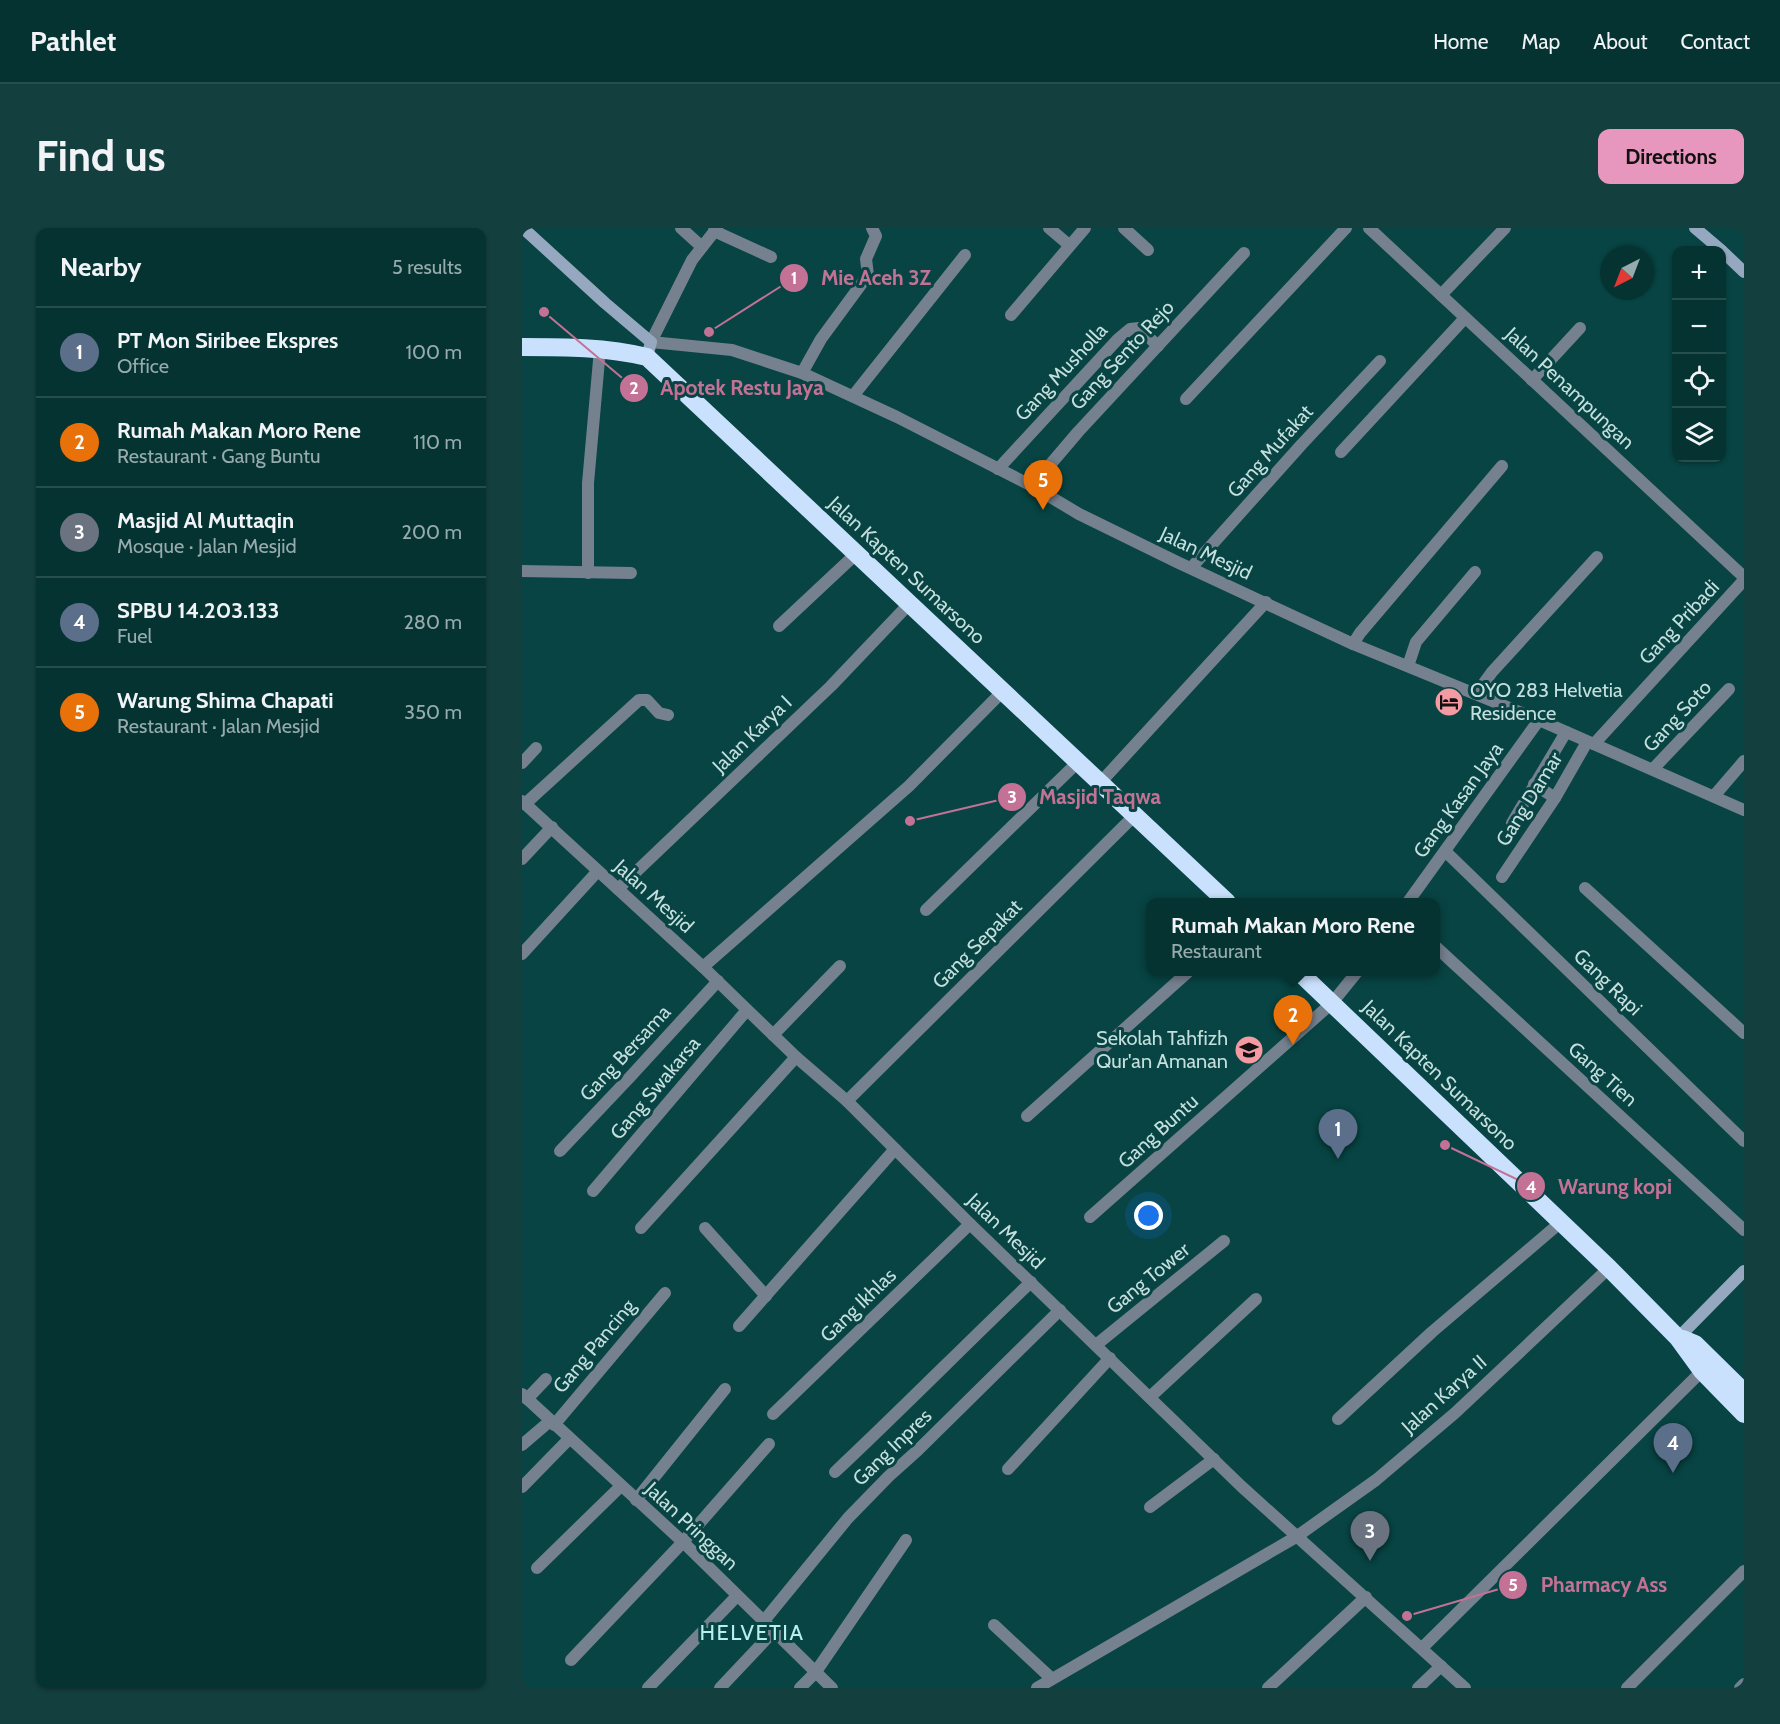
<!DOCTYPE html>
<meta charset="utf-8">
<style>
:root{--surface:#053332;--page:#133f3e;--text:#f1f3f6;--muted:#97aaac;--line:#264e4d;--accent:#e797bd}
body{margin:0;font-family:Cabin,sans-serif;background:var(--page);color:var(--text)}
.controls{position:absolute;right:18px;top:18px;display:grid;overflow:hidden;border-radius:12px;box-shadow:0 2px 4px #0004}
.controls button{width:54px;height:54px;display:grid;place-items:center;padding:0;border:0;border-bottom:2px solid var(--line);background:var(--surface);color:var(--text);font:30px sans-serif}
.compass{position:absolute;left:1078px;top:18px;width:54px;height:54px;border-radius:50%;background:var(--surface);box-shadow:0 2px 4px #0004;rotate:222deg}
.you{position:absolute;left:627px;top:988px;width:21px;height:21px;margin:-15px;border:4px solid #fff;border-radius:50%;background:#1a73e8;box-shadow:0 0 0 9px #1a73e833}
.badge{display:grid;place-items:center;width:39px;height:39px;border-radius:50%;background:var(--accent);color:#fff;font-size:20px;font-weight:700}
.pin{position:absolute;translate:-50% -50px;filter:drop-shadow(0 2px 3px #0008)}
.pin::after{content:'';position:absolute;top:32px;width:21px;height:18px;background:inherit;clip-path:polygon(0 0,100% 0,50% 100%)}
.popup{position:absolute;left:624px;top:670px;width:294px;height:78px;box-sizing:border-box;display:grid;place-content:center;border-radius:12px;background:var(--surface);filter:drop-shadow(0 2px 4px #0005);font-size:20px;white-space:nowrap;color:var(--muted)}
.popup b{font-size:22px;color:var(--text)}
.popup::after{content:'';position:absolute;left:50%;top:100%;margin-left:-12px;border:12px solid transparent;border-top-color:var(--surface)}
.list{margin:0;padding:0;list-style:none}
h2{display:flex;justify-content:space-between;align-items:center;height:78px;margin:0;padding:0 24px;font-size:26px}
h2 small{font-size:20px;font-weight:400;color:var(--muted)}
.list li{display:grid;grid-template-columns:39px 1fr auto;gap:18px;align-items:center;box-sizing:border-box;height:90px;padding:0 24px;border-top:2px solid var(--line)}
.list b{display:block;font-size:22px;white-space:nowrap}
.list p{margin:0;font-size:20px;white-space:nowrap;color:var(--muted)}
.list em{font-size:20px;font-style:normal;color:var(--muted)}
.icon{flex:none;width:33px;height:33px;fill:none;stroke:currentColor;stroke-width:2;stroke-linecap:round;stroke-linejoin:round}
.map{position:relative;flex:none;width:1222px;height:1460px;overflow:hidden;border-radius:12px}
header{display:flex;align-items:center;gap:36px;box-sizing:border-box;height:84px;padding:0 30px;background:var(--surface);border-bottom:2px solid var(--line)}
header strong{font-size:28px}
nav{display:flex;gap:33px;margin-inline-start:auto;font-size:21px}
.intro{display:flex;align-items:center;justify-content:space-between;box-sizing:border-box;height:144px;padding:0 36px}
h1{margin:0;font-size:42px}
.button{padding:15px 27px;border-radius:12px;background:var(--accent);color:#111;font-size:21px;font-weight:700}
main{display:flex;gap:36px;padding:0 36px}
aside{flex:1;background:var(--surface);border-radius:12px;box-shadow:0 2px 4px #0004}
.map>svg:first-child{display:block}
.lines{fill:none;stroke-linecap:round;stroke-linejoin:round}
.street{stroke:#75818f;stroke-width:12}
.secondary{stroke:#96a8bf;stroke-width:12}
.highway{stroke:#cae1fd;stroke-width:18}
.labels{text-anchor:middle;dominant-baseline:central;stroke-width:6;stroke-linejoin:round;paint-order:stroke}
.street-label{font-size:20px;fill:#c4dfde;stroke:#074443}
.poi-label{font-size:20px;fill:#c4dfde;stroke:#074443;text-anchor:start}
.quarter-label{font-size:22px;letter-spacing:1.5px;fill:#b7efee;stroke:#074443}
.leader{fill:none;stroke:#c37296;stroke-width:2}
.callout-dot{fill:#c37296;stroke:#074443;stroke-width:2}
.mark-label{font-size:18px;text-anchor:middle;font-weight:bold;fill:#fff}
.callout-label{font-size:21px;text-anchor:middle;font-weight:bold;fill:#c37296;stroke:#074443;stroke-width:6;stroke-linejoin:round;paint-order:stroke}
</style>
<header>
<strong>Pathlet</strong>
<nav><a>Home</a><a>Map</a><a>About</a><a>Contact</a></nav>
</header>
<div class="intro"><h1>Find us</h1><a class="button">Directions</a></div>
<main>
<aside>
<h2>Nearby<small>5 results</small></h2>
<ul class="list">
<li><span class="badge" style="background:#5c6f8a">1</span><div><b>PT Mon Siribee Ekspres</b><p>Office</p></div><em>100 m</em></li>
<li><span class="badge" style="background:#e8710a">2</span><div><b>Rumah Makan Moro Rene</b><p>Restaurant · Gang Buntu</p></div><em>110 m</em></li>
<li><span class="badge" style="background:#6b7280">3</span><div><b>Masjid Al Muttaqin</b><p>Mosque · Jalan Mesjid</p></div><em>200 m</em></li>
<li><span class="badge" style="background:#5c6f8a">4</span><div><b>SPBU 14.203.133</b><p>Fuel</p></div><em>280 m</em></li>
<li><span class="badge" style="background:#e8710a">5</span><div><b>Warung Shima Chapati</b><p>Restaurant · Jalan Mesjid</p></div><em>350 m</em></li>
</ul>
</aside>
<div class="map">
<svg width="1222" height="1460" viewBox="0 0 1222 1460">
<rect width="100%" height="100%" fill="#074443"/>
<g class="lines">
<g class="street">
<polyline points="159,0 180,19"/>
<polyline points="195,0 170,32 129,114 210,122 280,145 375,189 510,258 557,286 655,334 831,416 1017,492 1222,582"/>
<polyline points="527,0 547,17"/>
<polyline points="602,0 626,22"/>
<polyline points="847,0 1222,349"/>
<polyline points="192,3 249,29"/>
<polyline points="919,67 983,0"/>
<polyline points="489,87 563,0"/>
<polyline points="280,145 299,111 346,47 344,31 354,8 350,0"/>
<polyline points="1010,152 1058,100"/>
<polyline points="331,168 443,27"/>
<polyline points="664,171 824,0"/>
<polyline points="819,224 943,90"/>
<polyline points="476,241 596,111 608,101 617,100 636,118"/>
<polyline points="510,258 556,204 722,25"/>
<polyline points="669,340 780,216 858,133"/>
<polyline points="0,343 109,345"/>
<polyline points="66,345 66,255 78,121"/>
<polyline points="257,398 335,325"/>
<polyline points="831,416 838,405 980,238"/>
<polyline points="886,438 894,414 953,344"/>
<polyline points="954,466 970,444 1075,329"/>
<polyline points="1072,516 1222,352"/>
<polyline points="0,535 14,520"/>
<polyline points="1131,541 1207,461"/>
<polyline points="578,555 744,374"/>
<polyline points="1012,556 1033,570"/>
<polyline points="1192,568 1222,533"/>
<polyline points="0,573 181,739 274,829 325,873 448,996 719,1258 943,1460"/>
<polyline points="3,576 117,472 125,472 137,485 146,487"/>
<polyline points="990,595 1044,504"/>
<polyline points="923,623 1222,913"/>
<polyline points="0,631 30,599"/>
<polyline points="980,649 1033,570 1065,514"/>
<polyline points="1063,660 1222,805"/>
<polyline points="96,661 309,458 388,375"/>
<polyline points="886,674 1017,492"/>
<polyline points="404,682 556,534"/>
<polyline points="914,719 1222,1002"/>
<polyline points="0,726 75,644"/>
<polyline points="181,739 387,558 481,463"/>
<polyline points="251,807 318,738"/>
<polyline points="325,873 613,587"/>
<polyline points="505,888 666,744"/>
<polyline points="38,923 108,849 196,753"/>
<polyline points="71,963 225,782"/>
<polyline points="568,989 810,775 835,744"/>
<polyline points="119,1000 274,829"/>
<polyline points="183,1000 244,1068"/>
<polyline points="217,1098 373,921"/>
<polyline points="574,1117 702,1013"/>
<polyline points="0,1166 161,1314 310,1460"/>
<polyline points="628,1169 734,1071"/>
<polyline points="5,1171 24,1151"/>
<polyline points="251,1186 448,996"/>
<polyline points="816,1191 910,1104 1039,994"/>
<polyline points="32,1197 143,1065"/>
<polyline points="0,1217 28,1193"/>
<polyline points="486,1241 588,1130"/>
<path d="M313,1244c66,-62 130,-127 196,-190"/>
<polyline points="0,1259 47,1211"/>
<polyline points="114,1272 203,1161"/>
<polyline points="628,1279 692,1231"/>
<polyline points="15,1340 99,1258"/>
<polyline points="241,1394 326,1290 367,1248 396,1222 538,1082"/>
<polyline points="472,1397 530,1451"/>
<polyline points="900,1420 1180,1143"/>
<polyline points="49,1432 161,1314 247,1216"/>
<polyline points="126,1460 215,1368"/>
<polyline points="198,1460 251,1404"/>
<polyline points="278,1460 293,1445 384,1312"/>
<polyline points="515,1460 774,1309 854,1252 933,1185 1087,1040"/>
<polyline points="746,1460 844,1369"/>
<polyline points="896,1460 919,1438"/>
<polyline points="1105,1460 1222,1343"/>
<polyline points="1218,1460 1222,1456"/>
</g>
<g class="secondary">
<polyline points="1,0 83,75 129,114 125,129"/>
<polyline points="1173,0 1199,22"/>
<polyline points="1200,23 1222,44"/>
<polyline points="1156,1110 1222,1043"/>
</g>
<g class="highway">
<path d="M0,119c42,0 84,0 125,10l580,545"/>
<polyline points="777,744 1087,1040 1156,1110 1180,1143 1222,1186"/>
<polyline points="1161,1111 1173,1116 1222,1164"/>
</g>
</g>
<defs>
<g id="hotel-disc" transform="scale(1.5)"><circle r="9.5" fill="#f49aa3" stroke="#074443"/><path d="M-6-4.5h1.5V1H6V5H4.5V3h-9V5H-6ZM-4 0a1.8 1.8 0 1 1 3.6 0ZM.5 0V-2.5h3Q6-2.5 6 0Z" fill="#111"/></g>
<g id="school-disc" transform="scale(1.5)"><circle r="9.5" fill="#f49aa3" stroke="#074443"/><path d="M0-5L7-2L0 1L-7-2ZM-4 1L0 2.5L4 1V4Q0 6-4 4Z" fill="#111"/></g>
</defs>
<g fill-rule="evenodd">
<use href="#hotel-disc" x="927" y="474"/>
<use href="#school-disc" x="727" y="822"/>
</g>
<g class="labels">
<g class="street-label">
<text transform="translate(600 127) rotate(-47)">Gang Sento Rejo</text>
<text transform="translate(539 144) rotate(-47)">Gang Musholla</text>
<text transform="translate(1048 160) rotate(43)">Jalan Penampungan</text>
<text transform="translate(748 223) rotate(-48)">Gang Mufakat</text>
<text transform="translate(684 325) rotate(25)">Jalan Mesjid</text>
<text transform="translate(385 342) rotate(43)">Jalan Kapten Sumarsono</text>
<text transform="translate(1157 394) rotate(-47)">Gang Pribadi</text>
<text transform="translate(1155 488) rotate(-47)">Gang Soto</text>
<text transform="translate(230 506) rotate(-44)">Jalan Karya I</text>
<text transform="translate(1007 571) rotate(-58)">Gang Damar</text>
<text transform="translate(936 572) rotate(-54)">Gang Kasan Jaya</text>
<text transform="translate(132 668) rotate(42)">Jalan Mesjid</text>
<text transform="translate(455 716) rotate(-45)">Gang Sepakat</text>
<text transform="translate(1086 754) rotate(44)">Gang Rapi</text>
<text transform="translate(103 825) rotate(-47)">Gang Bersama</text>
<text transform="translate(1081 846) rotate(42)">Gang Tien</text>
<text transform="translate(918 847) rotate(44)">Jalan Kapten Sumarsono</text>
<text transform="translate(133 860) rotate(-50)">Gang Swakarsa</text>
<text transform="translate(636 903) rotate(-42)">Gang Buntu</text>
<text transform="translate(484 1003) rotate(44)">Jalan Mesjid</text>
<text transform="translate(626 1050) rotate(-39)">Gang Tower</text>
<text transform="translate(336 1077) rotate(-44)">Gang Ikhlas</text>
<text transform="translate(72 1118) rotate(-50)">Gang Pancing</text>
<text transform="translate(922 1166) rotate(-42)">Jalan Karya II</text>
<text transform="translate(370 1219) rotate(-44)">Gang Inpres</text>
<text transform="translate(170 1298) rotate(43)">Jalan Pringgan</text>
</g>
<g class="poi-label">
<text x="948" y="462">OYO 283 Helvetia<tspan x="948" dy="23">Residence</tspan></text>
<text x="706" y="810" text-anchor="end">Sekolah Tahfizh<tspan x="706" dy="23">Qur'an Amanan</tspan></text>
</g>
<g class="quarter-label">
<text x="230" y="1404">HELVETIA</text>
</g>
</g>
<path class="leader" d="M187 104L272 50M22 84L112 160M388 593L490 569M923 917L1009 958M885 1388L991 1357"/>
<g class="callout-dot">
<circle cx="187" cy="104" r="6"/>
<circle cx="22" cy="84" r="6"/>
<circle cx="388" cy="593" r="6"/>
<circle cx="923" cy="917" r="6"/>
<circle cx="885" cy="1388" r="6"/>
<circle cx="272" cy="50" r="15"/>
<circle cx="112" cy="160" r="15"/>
<circle cx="490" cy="569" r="15"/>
<circle cx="1009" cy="958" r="15"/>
<circle cx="991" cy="1357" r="15"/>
</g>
<g class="mark-label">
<text x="272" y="56">1</text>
<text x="112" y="166">2</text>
<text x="490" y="575">3</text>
<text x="1009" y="965">4</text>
<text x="991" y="1363">5</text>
</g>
<g class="callout-label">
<text x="354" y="57">Mie Aceh 3Z</text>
<text x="220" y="167">Apotek Restu Jaya</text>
<text x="578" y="576">Masjid Taqwa</text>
<text x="1093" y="966">Warung kopi</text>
<text x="1082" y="1364">Pharmacy Ass</text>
</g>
</svg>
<div class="controls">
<button>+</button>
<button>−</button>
<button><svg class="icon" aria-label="locate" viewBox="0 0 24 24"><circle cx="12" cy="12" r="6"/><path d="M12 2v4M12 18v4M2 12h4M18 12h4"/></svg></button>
<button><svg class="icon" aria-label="layers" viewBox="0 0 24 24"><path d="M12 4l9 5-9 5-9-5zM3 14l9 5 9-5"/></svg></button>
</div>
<svg class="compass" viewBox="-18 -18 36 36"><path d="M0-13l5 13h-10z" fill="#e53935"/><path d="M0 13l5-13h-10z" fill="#97aaac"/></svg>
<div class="you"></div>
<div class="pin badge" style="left:816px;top:931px;background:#5c6f8a">1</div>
<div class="pin badge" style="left:771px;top:817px;background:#e8710a">2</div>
<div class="popup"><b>Rumah Makan Moro Rene</b>Restaurant</div>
<div class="pin badge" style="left:848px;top:1333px;background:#6b7280">3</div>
<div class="pin badge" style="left:1151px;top:1245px;background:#5c6f8a">4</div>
<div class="pin badge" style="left:521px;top:282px;background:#e8710a">5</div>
</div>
</main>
